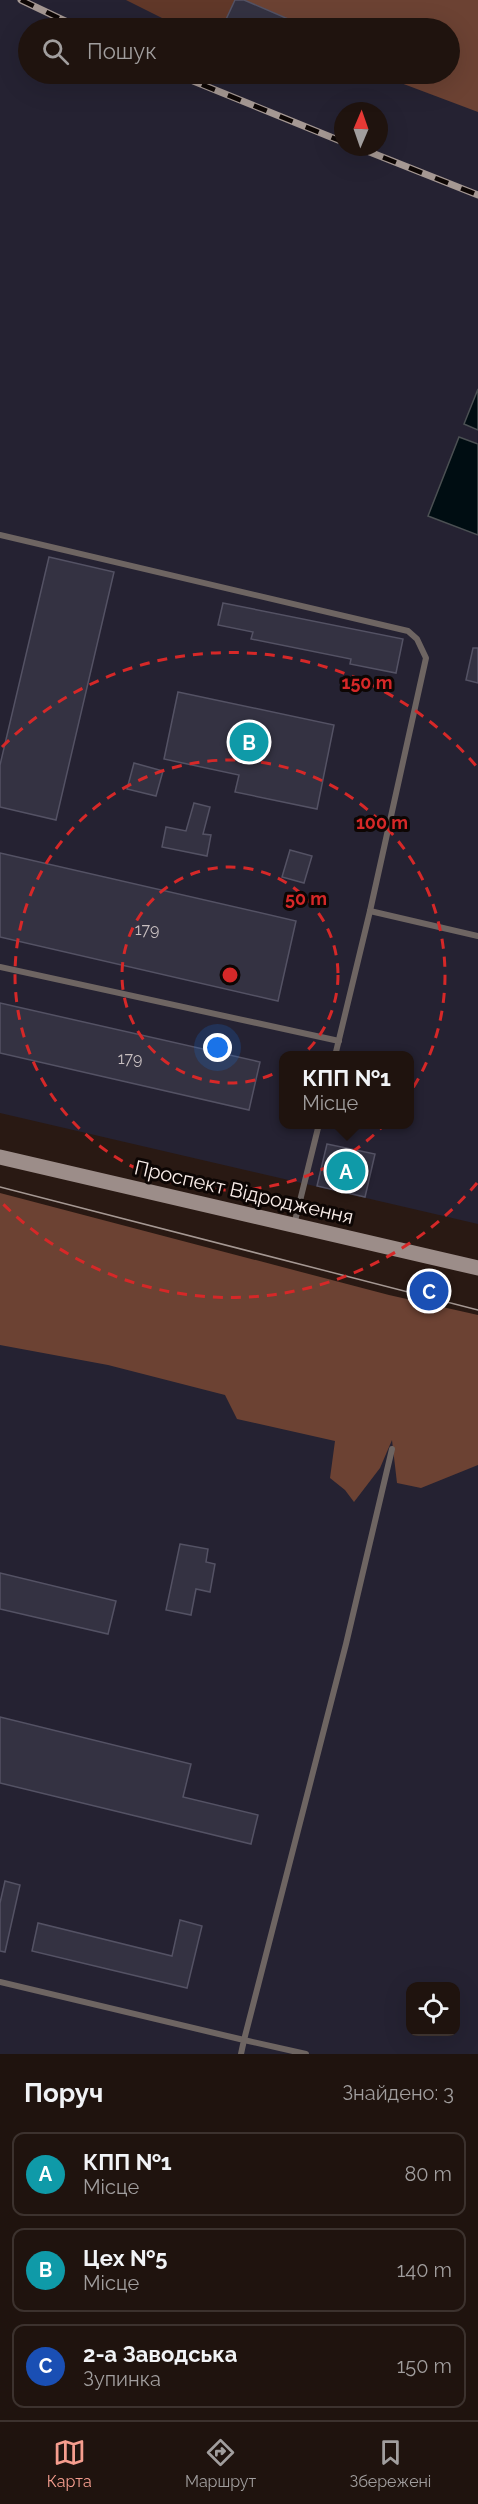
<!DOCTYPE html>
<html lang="uk">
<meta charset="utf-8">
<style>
:root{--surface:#1f130e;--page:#2c201c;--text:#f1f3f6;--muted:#a19e9e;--line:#3c322e;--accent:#f59d8e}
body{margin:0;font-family:Raleway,sans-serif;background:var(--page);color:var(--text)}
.controls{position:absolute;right:18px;bottom:18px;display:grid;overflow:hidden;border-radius:12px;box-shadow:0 6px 24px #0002}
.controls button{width:54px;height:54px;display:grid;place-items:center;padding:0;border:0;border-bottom:2px solid var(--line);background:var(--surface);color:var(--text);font:30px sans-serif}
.compass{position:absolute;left:334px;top:102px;width:54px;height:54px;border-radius:50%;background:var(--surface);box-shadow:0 6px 24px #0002;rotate:2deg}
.you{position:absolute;left:218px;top:1048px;width:21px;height:21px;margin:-15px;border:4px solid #fff;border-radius:50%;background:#1a73e8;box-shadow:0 0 0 9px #1a73e833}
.badge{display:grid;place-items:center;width:39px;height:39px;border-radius:50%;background:var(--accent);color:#fff;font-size:20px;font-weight:700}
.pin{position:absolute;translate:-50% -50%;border:3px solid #fff;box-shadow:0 2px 6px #0006}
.popup{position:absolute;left:279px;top:1051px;width:135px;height:78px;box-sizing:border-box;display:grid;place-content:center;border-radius:12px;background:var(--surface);filter:drop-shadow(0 2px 4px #0005);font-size:20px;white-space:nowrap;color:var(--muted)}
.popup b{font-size:22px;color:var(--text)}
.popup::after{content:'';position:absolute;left:50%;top:100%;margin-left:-12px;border:12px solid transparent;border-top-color:var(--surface)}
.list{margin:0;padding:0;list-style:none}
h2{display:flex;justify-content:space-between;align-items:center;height:78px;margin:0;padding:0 24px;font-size:26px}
h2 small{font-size:20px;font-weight:400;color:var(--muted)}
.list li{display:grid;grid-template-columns:39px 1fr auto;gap:18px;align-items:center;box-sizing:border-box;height:84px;margin:0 12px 12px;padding:0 12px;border:2px solid var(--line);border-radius:12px}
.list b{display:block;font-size:22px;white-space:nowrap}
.list p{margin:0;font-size:20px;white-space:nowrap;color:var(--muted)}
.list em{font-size:20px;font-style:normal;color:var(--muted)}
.icon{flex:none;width:33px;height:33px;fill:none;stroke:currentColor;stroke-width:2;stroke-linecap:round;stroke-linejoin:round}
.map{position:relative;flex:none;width:478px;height:2054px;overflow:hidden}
.search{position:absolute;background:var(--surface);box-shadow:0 6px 24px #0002;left:18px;right:18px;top:18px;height:66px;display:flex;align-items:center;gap:15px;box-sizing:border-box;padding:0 21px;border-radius:33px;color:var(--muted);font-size:22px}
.sheet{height:366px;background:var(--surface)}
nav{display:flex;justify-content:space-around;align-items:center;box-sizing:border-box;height:84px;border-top:2px solid var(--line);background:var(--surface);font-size:16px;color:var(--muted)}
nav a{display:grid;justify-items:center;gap:3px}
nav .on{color:var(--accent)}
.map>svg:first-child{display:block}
.industrial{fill:#252232;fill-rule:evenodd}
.green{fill:#613829}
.forest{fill:#6c4233}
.water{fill:#000d12;stroke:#4b5053;stroke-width:1.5}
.building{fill:#343242;stroke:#545264;stroke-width:1.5}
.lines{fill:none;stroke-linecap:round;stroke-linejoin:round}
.lane{stroke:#6e6562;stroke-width:6}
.secondary{stroke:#9c8d89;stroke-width:15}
.tram{stroke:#a59893;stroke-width:1.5}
.rail-casing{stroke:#a59893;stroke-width:7}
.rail{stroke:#0d0604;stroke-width:4.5;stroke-dasharray:14;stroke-linecap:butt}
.ring{fill:none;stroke:#d62828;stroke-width:3;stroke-dasharray:10 8}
.labels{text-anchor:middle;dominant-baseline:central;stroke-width:6;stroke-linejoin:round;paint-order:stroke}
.number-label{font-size:16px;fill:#c8bfc0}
.street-label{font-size:20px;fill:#faeeea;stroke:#0d0604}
.centre{fill:#d62828;stroke:#0d0604;stroke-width:3}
.ring-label{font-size:18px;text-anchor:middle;font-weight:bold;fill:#d62828;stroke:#0d0604;stroke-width:6;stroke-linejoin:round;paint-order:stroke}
</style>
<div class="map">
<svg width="478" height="2054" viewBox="0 0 478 2054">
<rect width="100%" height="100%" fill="#291913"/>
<g class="industrial">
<path d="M0,0h478v1224l-478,-111zM28,28h422v46h-422zM343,111h36v36h-36zM283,1056h126v68h-126z"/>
<path d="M0,1277l478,188v589h-478zM410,1986h46v46h-46z"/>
</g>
<polygon class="green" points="126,0 235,0 222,28 182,28"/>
<g class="forest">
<polygon points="244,0 478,0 478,112 377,74 450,74 450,28 308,28"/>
<polygon points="0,1193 389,1295 478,1315 478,1465 421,1488 397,1483 392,1440 380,1468 354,1502 345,1490 330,1478 335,1441 237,1419 225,1395 108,1365 0,1345"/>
</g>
<g class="water">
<polygon points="478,389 478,430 464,424"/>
<polygon points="459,437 478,444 478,535 428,516"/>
</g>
<g class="building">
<polygon points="235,0 244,0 309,28 222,28"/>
<polygon points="49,557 114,572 56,820 0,807 0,765"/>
<polygon points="223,603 403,639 396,673 350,664 351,659 251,639 253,632 218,625"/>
<polygon points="473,648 478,648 478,683 466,680"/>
<polygon points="178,692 334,725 317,809 235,792 239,775 164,759"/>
<polygon points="134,763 163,771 156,796 127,789"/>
<polygon points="194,803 210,807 203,834 211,835 207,856 162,847 166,827 186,831"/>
<polygon points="290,850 312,856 304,883 282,877"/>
<polygon points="0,853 296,921 278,1001 0,937"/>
<polygon points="0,1003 260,1062 249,1110 0,1053"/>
<polygon points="327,1144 375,1154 365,1197 317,1186"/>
<polygon points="180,1544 208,1549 206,1562 215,1564 210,1592 196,1589 191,1615 166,1610"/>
<polygon points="0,1573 116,1601 108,1634 0,1609"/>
<polygon points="0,1717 191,1764 183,1797 258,1815 251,1844 0,1783"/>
<polygon points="5,1881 20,1885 5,1952 0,1951 0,1903"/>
<polygon points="180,1920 202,1926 187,1988 32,1951 38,1923 172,1956"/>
</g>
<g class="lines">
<g class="lane">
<polyline points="0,535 408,631 417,639 426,658 370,911 335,1056"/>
<polyline points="370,911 478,936"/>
<polyline points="0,967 339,1041"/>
<polyline points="294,1225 319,1124"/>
<polyline points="0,1982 244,2040 241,2054"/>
<polyline points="306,2054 244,2040 346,1644 392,1449"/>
</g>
<polyline class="secondary" points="0,1157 478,1268"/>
<polyline class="tram" points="0,1187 478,1310"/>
<g class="rail-casing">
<g id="rail">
<polyline points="21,0 80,28"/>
<polyline points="176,74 343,142"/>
<polyline points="357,147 478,195"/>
</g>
</g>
<use href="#rail" class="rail"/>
</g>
<g class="ring">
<circle cx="230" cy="975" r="108"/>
<circle cx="230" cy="975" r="215"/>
<path d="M477 1183A323 323 0 0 1 2 1203M2 747A323 323 0 0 1 477 767"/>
</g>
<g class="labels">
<g class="number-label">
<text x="147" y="929">179</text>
<text x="130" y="1058">179</text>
</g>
<g class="street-label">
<text transform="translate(244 1192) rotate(13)">Проспект Відродження</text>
</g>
</g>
<circle cx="230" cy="975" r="9" class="centre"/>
<g class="ring-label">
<text x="367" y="689">150 m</text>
<text x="382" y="829">100 m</text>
<text x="306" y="905">50 m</text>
</g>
</svg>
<div class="controls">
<button><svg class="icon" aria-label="locate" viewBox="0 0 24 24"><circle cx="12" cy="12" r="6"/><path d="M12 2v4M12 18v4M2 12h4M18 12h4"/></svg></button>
</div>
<svg class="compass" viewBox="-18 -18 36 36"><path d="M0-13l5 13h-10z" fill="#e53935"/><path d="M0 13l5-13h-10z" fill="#a19e9e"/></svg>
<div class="you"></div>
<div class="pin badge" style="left:346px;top:1171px;background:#0f9aa8">A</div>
<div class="popup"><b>КПП №1</b>Місце</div>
<div class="pin badge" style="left:249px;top:742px;background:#0f9aa8">B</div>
<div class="pin badge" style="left:429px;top:1291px;background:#1a4fb4">C</div>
<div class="search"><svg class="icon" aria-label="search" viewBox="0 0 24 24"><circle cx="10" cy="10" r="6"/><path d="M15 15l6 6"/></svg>Пошук</div>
</div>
<section class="sheet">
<h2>Поруч<small>Знайдено: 3</small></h2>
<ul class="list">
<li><span class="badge" style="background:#0f9aa8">A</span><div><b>КПП №1</b><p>Місце</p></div><em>80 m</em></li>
<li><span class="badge" style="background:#0f9aa8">B</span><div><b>Цех №5</b><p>Місце</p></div><em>140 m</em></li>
<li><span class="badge" style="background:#1a4fb4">C</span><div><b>2-а Заводська</b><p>Зупинка</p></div><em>150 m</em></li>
</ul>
</section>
<nav>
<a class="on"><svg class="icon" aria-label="map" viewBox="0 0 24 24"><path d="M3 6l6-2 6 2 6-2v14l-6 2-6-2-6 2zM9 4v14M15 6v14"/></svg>Карта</a>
<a><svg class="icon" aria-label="directions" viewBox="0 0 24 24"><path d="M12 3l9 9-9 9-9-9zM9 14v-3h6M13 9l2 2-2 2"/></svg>Маршрут</a>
<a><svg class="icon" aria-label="saved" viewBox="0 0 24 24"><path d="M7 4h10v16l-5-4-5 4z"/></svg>Збережені</a>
</nav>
